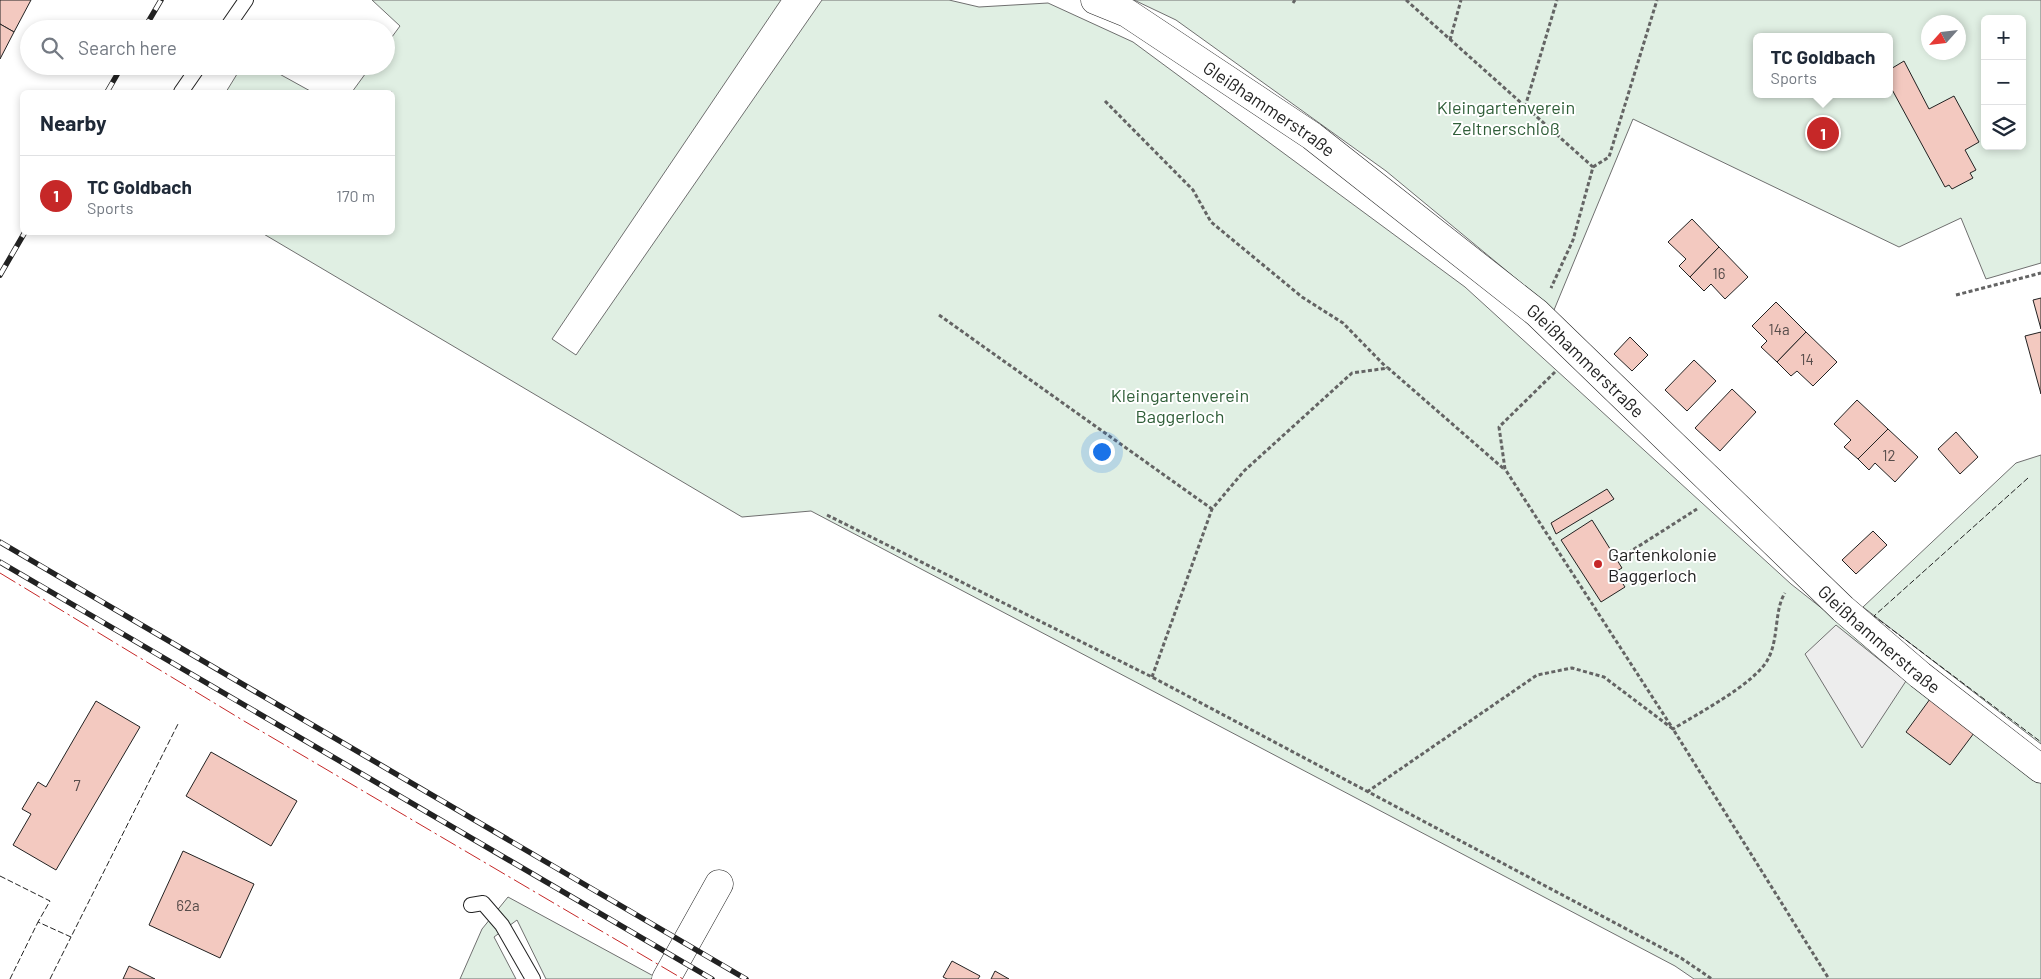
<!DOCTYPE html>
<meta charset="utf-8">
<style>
:root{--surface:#fff;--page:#f6f6f7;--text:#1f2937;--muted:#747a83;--line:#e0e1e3;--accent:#c62828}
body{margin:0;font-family:Barlow,sans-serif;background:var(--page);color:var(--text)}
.controls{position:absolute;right:15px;top:15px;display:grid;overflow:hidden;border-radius:8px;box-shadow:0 2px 8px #0003}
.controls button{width:45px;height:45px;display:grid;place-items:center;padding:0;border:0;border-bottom:1px solid var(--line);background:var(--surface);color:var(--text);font:25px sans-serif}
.compass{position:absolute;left:1921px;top:15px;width:45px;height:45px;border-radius:50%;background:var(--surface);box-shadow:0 2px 8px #0003;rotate:243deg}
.you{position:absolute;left:1101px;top:451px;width:18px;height:18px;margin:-12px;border:4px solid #fff;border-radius:50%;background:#1a73e8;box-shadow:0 0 0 8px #1a73e833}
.badge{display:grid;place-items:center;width:32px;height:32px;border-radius:50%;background:var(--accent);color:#fff;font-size:16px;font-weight:700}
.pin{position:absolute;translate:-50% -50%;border:2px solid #fff;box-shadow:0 1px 5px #0006}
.popup{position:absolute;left:1753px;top:33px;width:140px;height:65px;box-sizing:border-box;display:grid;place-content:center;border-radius:8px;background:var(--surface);filter:drop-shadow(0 1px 4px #0005);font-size:16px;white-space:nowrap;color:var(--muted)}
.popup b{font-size:19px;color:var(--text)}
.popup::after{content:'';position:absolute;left:50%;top:100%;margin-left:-10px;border:10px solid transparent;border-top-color:var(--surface)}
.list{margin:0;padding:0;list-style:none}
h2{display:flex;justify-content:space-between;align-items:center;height:65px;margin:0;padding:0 20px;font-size:21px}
h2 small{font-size:16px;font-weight:400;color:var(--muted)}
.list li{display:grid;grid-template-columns:32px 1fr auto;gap:15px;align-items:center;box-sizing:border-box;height:80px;padding:0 20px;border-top:1px solid var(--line)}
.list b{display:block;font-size:19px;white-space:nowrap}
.list p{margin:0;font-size:16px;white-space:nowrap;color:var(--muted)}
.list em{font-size:16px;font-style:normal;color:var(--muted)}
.icon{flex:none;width:28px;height:28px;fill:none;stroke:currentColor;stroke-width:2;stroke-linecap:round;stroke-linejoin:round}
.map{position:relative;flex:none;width:2041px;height:979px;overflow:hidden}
.search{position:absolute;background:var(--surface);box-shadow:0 2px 8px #0003;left:20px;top:20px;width:375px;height:55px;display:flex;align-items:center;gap:12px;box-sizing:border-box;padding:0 18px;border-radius:28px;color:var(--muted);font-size:19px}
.panel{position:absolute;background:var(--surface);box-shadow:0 2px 8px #0003;left:20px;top:90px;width:375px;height:145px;border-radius:8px}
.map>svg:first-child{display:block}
.green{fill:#e0efe3;stroke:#6f6f6f;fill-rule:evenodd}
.parking{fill:#ededed;stroke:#6f6f6f}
.building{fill:#f3c9c0;stroke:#222}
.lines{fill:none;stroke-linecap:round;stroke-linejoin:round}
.lane-casing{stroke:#222;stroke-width:16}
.street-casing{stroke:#222;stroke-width:29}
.path{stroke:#646464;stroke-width:3;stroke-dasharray:4 2.5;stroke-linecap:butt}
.lane{stroke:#fff;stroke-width:14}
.street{stroke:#fff;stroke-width:28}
.rail-casing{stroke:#222;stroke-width:5.5}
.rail{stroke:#fff;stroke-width:4;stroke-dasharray:11;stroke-linecap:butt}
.fence{stroke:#222;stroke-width:1;stroke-dasharray:6 2.5;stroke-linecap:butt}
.power{stroke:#c62828;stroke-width:1;stroke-dasharray:18 4 2.5 4;stroke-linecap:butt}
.poi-dot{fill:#c62828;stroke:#fff;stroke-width:2}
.labels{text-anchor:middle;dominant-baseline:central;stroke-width:4;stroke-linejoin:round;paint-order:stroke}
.number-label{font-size:15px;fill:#564c4a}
.park-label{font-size:18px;fill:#2f5e38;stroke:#fff}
.street-label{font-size:18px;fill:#222;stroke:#fff}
.poi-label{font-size:18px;fill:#222;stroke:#fff;text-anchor:start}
</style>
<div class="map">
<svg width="2041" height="979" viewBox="0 0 2041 979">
<rect width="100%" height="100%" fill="#fff"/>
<g class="green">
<polygon points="372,0 781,0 552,339 576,355 822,0 949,0 979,7 1048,3 1133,42 1465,287 1791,584 2041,781 2041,979 1694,979 1675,966 811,511 742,517 262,233 392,232 392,92 352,92 371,66 386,66 386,45 400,26"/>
<path d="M1134,0h907v263l-55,16 -25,-61 -62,29 -266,-128 -79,191 -168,-139 -210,-151zM1985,19h37v127h-37zM1928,22h30v30h-30zM1757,37h132v57h-132z"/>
<polygon points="242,66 265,66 312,92 226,92"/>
<polygon points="2041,455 2041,744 1863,607 2016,463"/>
<polygon points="508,897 659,979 546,979 517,920 494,937 516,979 460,979 482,929"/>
</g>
<polygon class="parking" points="1836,625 1906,681 1862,748 1805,654"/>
<g class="building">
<polygon points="0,0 31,0 14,32 0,24"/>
<polygon points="0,24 14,32 0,59"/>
<polygon points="1904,61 1929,109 1954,96 1979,142 1965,150 1976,170 1970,173 1973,178 1952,189 1949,185 1945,187 1889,84 1889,70"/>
<polygon points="1692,219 1719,247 1690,277 1679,266 1686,259 1668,242"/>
<polygon points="1719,247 1748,277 1725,299 1711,284 1704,291 1690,277"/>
<polygon points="2041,298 2041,329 2033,300"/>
<polygon points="1776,302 1806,332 1777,362 1761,347 1767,341 1752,326"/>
<polygon points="1806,332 1837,362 1813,386 1797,371 1791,376 1777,362"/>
<polygon points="2041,332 2041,394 2025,336"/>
<polygon points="1630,337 1648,355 1632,371 1614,354"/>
<polygon points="1694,360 1716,381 1687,411 1665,390"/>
<polygon points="1732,389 1756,412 1720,451 1695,428"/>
<polygon points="1857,400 1888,429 1858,459 1844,447 1851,440 1834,424"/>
<polygon points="1888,429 1918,457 1895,482 1875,463 1869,470 1858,459"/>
<polygon points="1956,432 1978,457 1960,474 1938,449"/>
<polygon points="1607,489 1614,499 1556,534 1551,523"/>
<polygon points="1592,520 1622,568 1615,572 1625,587 1601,602 1561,540"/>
<polygon points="1873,531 1887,545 1856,574 1842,560"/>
<polygon points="1930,699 1974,733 1950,765 1906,732"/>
<polygon points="96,701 140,727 56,870 13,845 31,814 22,809 38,782 46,787"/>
<polygon points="211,752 297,801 271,846 186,796"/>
<polygon points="183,851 254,884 220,958 149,925"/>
<polygon points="952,961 980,976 978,979 947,979 943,977"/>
<polygon points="129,966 155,979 123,979"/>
<polygon points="995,971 1009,979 991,979"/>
</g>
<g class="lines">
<g class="lane-casing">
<g id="lane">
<polyline points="226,29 246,0"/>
<polyline points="181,92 199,66"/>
<polyline points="471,905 483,903 502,925 533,979"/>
</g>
</g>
<g class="street-casing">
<g id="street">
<path id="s1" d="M1095,0l32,13 185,123 225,177 306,296 77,66 121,94"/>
<polyline points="666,979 719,884"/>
</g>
</g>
<g class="path">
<polyline points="1406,0 1593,167 1573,240 1551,288"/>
<polyline points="1293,3 1295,0"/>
<polyline points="1450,40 1461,0"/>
<polyline points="1105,101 1193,190 1211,222 1302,297 1343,323 1387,368"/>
<polyline points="1525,107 1557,0"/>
<polyline points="1593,167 1609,157 1657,0"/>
<polyline points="1956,295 2041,273"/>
<polyline points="939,315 1212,509"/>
<path d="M1555,372l-56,55 6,42 168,260c24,-15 83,-46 95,-70 11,-20 6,-49 17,-66"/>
<polyline points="827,515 1152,677 1681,958 1712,979"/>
<polyline points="1617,560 1697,509"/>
<polyline points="1152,677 1212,509 1244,471 1352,373 1388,368 1504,469"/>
<polyline points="1367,792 1537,675 1572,668 1604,677 1673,729 1829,979"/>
</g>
<use href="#lane" class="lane"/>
<use href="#street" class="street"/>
<g class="rail-casing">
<g id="rail">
<polyline points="144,29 161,0"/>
<polyline points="107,92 122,66"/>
<polyline points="0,275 25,232"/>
<polyline points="0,542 746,979"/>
<polyline points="0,562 712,979"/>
</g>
</g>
<use href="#rail" class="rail"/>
<g class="fence">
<polyline points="2028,478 1874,616 2041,742"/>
<polyline points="0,876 50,901 38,922 71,937 178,724"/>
<polyline points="10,979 38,922"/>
<polyline points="50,979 71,937"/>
</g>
<polyline class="power" points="0,573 244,721 683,979"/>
</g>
<circle class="poi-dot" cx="1598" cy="564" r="5"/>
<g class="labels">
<g class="number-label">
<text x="1719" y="273">16</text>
<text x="1779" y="329">14a</text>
<text x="1807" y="359">14</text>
<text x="1889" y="455">12</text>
<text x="77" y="785">7</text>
<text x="188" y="905">62a</text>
</g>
<g class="park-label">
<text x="1506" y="107">Kleingartenverein<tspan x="1506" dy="21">Zeltnerschloß</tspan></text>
<text x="1180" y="395">Kleingartenverein<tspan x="1180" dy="21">Baggerloch</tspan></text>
</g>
<g class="street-label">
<text stroke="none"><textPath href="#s1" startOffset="206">Gleißhammerstraße</textPath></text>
<text stroke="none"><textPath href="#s1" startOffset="611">Gleißhammerstraße</textPath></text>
<text stroke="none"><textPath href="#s1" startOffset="1016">Gleißhammerstraße</textPath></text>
</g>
<g class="poi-label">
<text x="1608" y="554">Gartenkolonie<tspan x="1608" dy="21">Baggerloch</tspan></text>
</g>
</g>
</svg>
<div class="controls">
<button>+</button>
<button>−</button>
<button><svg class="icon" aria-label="layers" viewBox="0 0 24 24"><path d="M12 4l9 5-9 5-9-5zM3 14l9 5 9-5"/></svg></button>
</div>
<svg class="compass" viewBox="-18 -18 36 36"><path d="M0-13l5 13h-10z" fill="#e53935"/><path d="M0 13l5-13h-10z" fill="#747a83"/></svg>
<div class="you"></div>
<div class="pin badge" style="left:1823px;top:133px">1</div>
<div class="popup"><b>TC Goldbach</b>Sports</div>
<div class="search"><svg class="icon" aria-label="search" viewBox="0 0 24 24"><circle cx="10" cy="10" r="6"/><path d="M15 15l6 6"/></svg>Search here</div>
<section class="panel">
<h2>Nearby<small></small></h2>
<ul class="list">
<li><span class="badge">1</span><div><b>TC Goldbach</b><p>Sports</p></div><em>170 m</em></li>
</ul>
</section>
</div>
